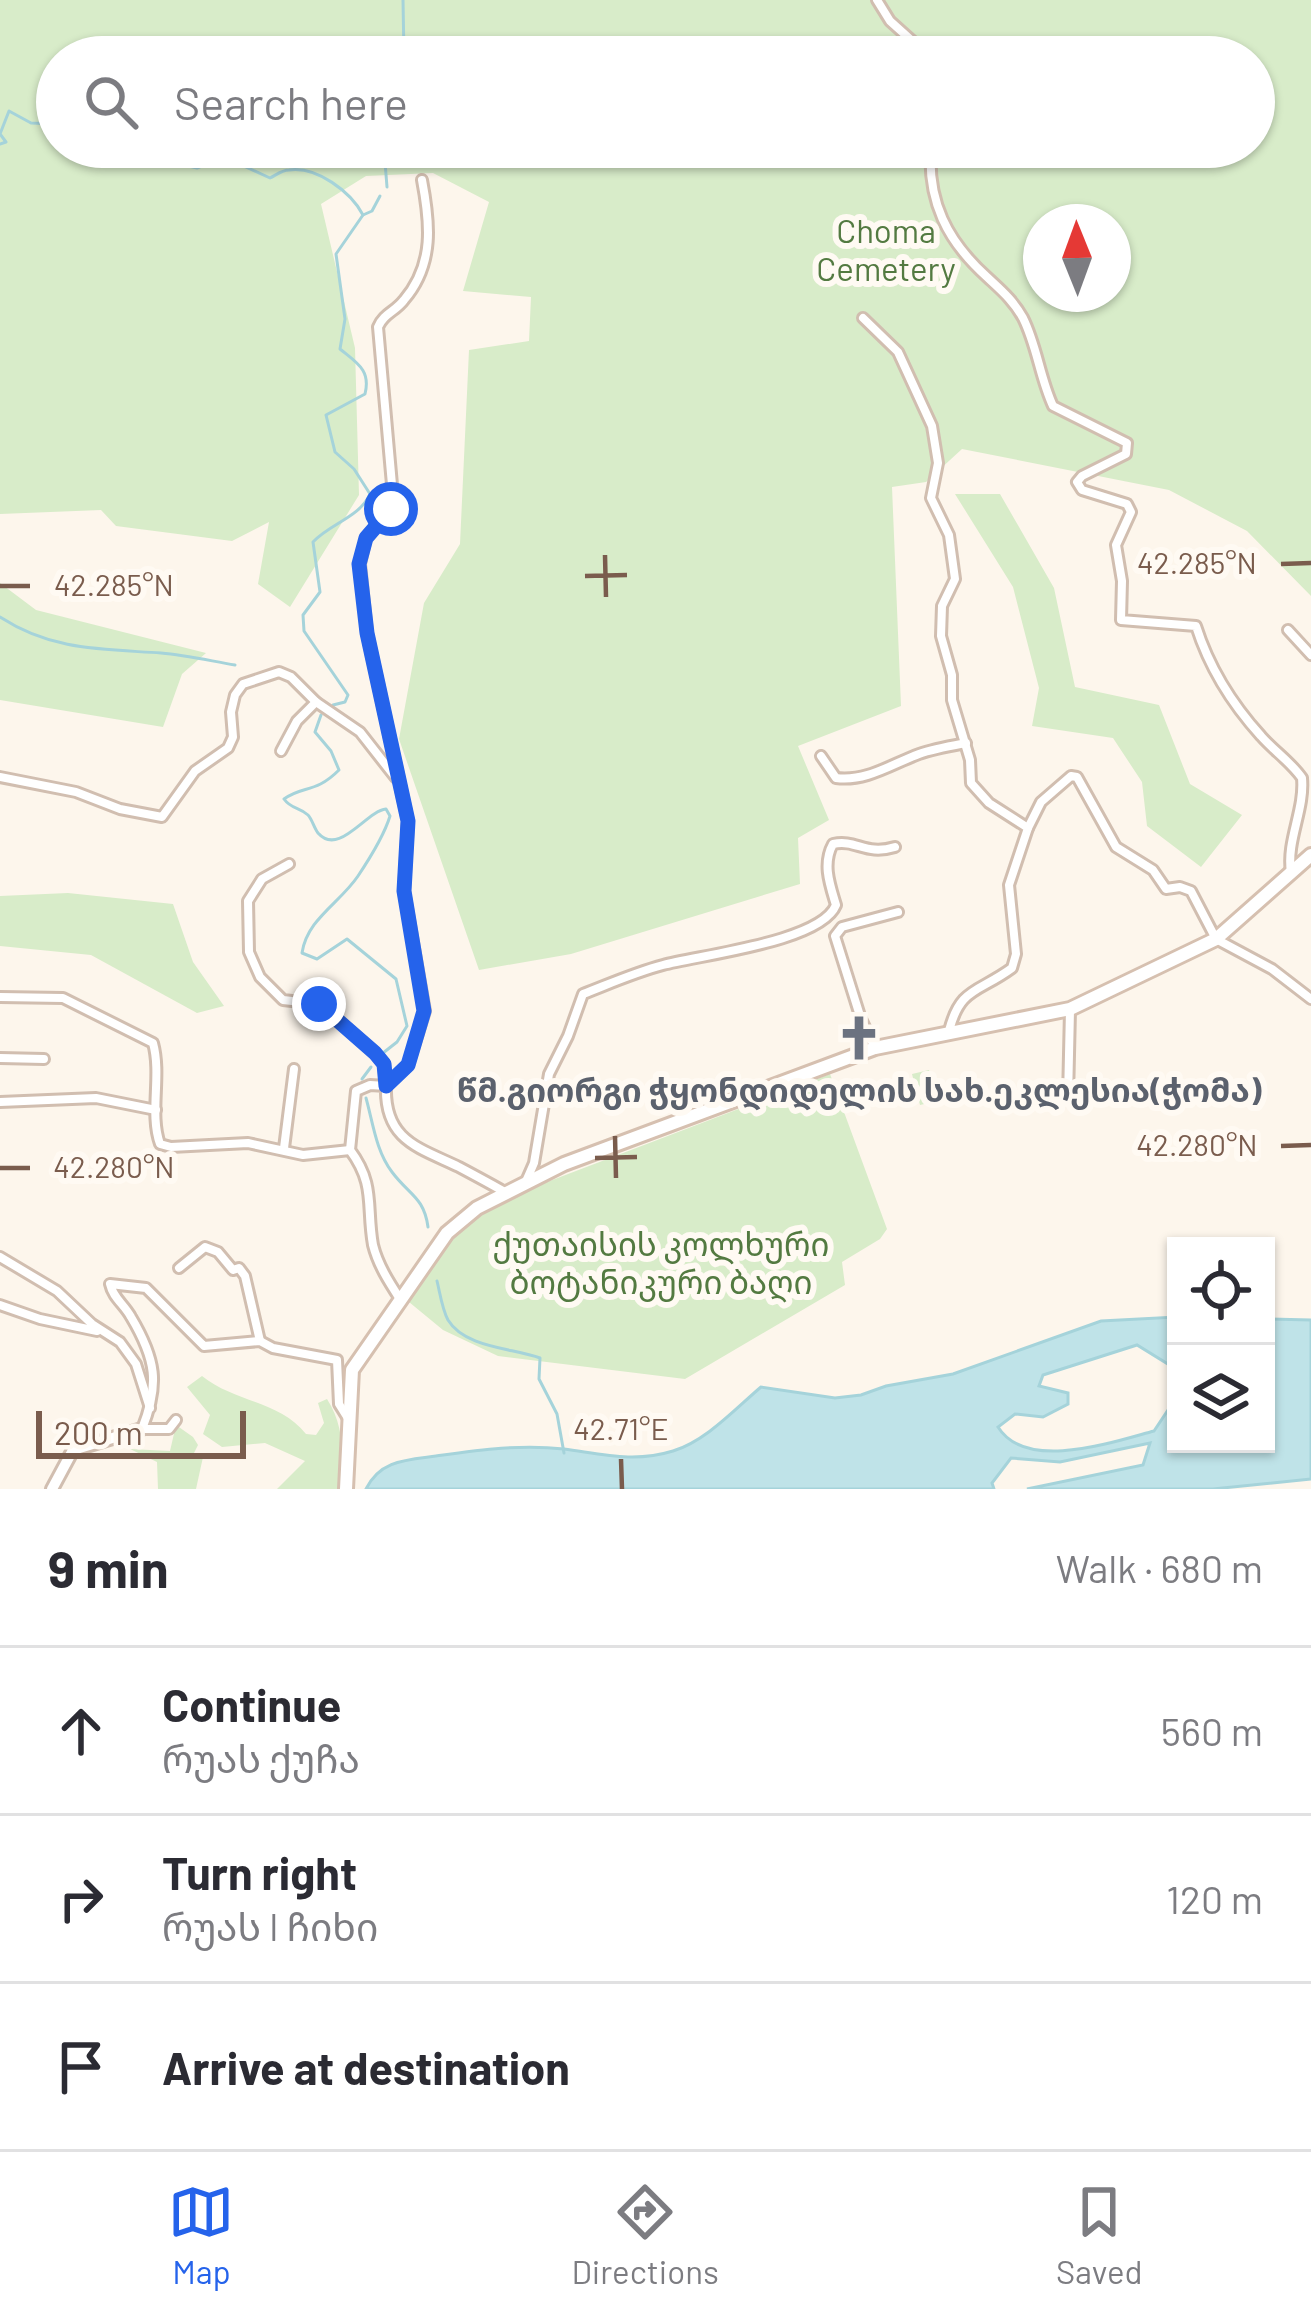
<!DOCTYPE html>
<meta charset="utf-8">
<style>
:root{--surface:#fff;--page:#f7f7f7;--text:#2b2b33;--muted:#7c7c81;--line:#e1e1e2;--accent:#2563eb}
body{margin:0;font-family:Barlow,"Noto Sans Georgian",sans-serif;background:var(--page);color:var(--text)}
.controls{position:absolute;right:36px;bottom:36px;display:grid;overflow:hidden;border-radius:0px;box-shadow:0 3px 9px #0004}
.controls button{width:108px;height:108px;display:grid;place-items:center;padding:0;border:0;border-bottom:3px solid var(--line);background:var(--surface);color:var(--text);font:60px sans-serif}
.compass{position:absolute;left:1023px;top:204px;width:108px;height:108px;border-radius:50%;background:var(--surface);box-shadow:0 3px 9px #0004;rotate:359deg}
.scale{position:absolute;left:36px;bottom:30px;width:210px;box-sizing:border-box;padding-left:12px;border:6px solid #7a5c4d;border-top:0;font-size:33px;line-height:42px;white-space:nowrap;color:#7a5c4d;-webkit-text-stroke:9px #fffaf3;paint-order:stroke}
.stop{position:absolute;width:36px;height:36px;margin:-27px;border:9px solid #2563eb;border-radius:50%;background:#fff}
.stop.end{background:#2563eb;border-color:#fff;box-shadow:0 3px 12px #0008}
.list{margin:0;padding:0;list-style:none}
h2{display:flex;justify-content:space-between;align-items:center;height:156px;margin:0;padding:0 48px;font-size:51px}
h2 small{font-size:39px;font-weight:400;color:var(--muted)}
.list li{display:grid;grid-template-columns:78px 1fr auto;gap:36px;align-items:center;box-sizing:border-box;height:168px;padding:0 48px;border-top:3px solid var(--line)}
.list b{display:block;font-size:45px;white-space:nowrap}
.list p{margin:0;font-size:39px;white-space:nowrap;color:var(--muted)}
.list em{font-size:39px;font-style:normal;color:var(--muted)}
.icon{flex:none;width:66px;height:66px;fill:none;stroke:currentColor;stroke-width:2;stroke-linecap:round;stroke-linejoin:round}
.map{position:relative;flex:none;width:1311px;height:1489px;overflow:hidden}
.search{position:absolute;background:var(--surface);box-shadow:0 3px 9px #0004;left:36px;right:36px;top:36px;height:132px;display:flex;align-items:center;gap:30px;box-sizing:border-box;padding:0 42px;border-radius:66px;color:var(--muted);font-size:45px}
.sheet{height:660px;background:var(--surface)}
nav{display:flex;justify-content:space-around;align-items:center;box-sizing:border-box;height:168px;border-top:3px solid var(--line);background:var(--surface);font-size:33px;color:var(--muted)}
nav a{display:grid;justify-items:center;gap:6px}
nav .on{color:var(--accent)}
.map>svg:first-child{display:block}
.green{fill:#d8ecc9;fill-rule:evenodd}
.water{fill:#bfe3e8;stroke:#a5d3da;stroke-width:3}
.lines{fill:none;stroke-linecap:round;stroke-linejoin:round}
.stream{stroke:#a5d3da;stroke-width:3}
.minor-casing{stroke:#d1beb0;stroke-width:14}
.tertiary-casing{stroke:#d1beb0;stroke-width:16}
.secondary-casing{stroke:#d6c0b0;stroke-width:18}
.minor{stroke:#fff;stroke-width:8}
.tertiary{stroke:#fff;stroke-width:10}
.secondary{stroke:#fff;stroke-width:12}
.route{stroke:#2563eb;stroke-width:15}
.ticks{fill:none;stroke:#7a5c4d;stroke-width:4.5}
.labels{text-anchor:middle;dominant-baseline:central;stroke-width:12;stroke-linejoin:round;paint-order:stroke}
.park-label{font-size:33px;fill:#537a41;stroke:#fffaf3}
.worship-label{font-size:33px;font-weight:bold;fill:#5b616d;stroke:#fffaf3}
.ticks-label{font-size:30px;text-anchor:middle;fill:#7a5c4d;stroke:#fffaf3;stroke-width:12;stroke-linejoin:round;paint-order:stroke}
</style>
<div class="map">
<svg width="1311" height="1489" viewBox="0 0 1311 1489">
<rect width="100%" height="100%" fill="#fdf6ec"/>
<g class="green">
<path d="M0,0h1311v596l-64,-65 -78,-41 -207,-41 -36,33 -34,5 9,219 -103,40 31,74 -31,18 2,46 -229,70 -92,16 -80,-231 25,-136 36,-59 9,-194 60,-9 2,-44 -68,-6 26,-89 -56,-29 -67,3 -45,28 34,144 4,147 -69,112 -32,-23 11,-62 -37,19 -116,-15 -15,-16 -101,4zM57,57h1197v90h-1197zM1041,222h72v72h-72z"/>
<polygon points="955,494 1000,494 1054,588 1075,687 1159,705 1190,784 1242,815 1201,867 1147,826 1142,782 1113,738 1032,726 1039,688 1013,587"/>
<polygon points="0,583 36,610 206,653 182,674 163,727 0,700"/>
<polygon points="68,893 173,904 193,962 224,1006 197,1013 91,955 0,946 0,896"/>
<polygon points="929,1070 937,1101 920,1105 912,1074"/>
<polygon points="830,1074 887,1229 880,1239 842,1262 845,1285 685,1379 498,1356 443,1330 409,1302 422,1274 460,1228 513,1195"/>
<path d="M202,1376c32,26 78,25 104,58l10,1 8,-12 -6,-20 9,-4c18,28 16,57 14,90h-64l28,-28 -40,-18 -43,4 -19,-13 7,-19 -23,-28z"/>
<polygon points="176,1425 193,1437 198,1445 194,1453 203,1457 196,1489 158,1489 157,1462 130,1449 170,1451"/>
</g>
<path class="water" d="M1176,1317v52l-39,-24 -94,30 -4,11 29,7v11l-25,13 -28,-3 -17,13c28,45 115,15 156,4l22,-33v46h90v-125l45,1v159l-98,10h-186l116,-24 7,-22 -90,19 -49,-4 -19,25 2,6h-628c14,-29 40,-29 70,-33 43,-6 84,-12 128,-7 38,5 70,14 109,2 33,-10 62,-42 88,-64l74,11 26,-3 25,-9 67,-12 148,-53z"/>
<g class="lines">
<g class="stream">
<polyline points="403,0 404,57"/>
<polyline points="0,144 6,142 0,134 9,111 31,123 57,124"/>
<path d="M110,147l87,21 27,-11 46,21c6,-3 12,-8 19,-8 28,-4 62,22 74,45l-27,39 9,65 -5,30c17,14 31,21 25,45l-39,21 9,37 19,17 16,25c-11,24 -39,29 -57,48l7,50 -17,23 1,16 44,64 -3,7 -12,3"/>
<polyline points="387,187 385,162 393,147"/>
<polyline points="363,215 372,211 380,196"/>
<path d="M0,617c52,34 102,32 161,36 25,2 50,8 74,12"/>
<path d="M321,715l-6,17 16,19 8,19c-24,24 -36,15 -55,29 7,10 15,8 24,16 4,4 6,13 10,18 21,24 48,-22 68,-24l4,7c-6,20 -20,42 -32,60 -18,27 -51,43 -56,77l15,6 30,-20 49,40 11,47 -10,16 -14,11"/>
<polyline points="362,1079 371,1067"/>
<path d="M366,1098c7,25 10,53 26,74 17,23 32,25 36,55"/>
<path d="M437,1281c3,12 5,28 11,39 17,28 65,28 92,38l-1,21 18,35 7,39"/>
</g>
<g class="minor-casing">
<g id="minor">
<polyline points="877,0 890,21 930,57"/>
<path d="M931,147c-4,54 16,94 56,130 15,14 26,23 36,41 14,28 17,60 30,88l74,37 -1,11 -44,22 -5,6 5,8 45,14 4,8 -15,33 6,36 -1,39 75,6c13,41 36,78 65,110 13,15 29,25 41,42 3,32 -16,63 -11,94"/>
<path d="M863,318l35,34 34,74 6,37 -7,35 18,37 6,44 -13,27 -1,30 11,39v25l18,60 1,23 18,20 39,25 -19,57 7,69 -4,14c-34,25 -52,19 -63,63"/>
<polyline points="1288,630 1311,655"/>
<polyline points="281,751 297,721 316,702"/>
<path d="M821,756l15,22c30,4 56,-14 83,-24 14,-5 31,-8 47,-11"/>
<polyline points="0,777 76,792 120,809 162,817 195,771 228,748 233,737 231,712 235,695 243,684 279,672 291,677 316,702 360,732 396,778"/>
<polyline points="1028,828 1041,802 1071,776 1077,777 1116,847 1153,870 1166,889 1180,887 1191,891 1216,939 1272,969 1311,999"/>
<polyline points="289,864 262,879 248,901 249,952 260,977 283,1000 319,1004 375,1053 384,1064 386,1085"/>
<path d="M0,997l63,1 90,45c9,33 -4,70 7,101l11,3 77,-4 55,12 47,-5"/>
<polyline points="875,1048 861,1019 835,936 842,927 898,912"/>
<polyline points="0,1058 44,1059"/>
<path d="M386,1086l22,-21 17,-54 -21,-120 4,-70 -41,-188 -7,-69 6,-26 25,-29 2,-13 -15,-169c6,-14 17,-15 26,-27 31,-36 26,-78 18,-120"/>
<polyline points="1068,1099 1070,1010"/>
<polyline points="0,1102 96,1098 156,1110"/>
<polyline points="284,1148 294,1069"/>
<path d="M527,1179l7,-16 15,-89 19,-38 15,-42c26,-10 53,-22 80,-29 37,-10 158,-23 173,-60 -6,-20 -14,-41 -3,-61 24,-5 32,12 62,3"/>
<polyline points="0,1257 57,1291 92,1324 120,1342 136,1364 150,1408"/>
<polyline points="179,1268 205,1247 218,1252 233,1270 239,1268 245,1276 260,1341"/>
<path d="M400,1299c-11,-17 -22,-34 -27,-54 -7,-39 3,-60 -23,-95l6,-59 14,-6 16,1c-2,55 34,62 73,81 15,8 30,16 44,24"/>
<polyline points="0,1305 40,1319 97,1331"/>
<path d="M176,1420l-7,9h-27c18,-45 14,-70 -11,-112 -7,-13 -18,-19 -21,-33l36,4 58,58 56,-5 13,7 64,12 2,44 10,16"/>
</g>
</g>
<g class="tertiary-casing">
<polyline id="tertiary" points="52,1489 73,1450 142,1429"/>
</g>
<g class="secondary-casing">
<polyline id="secondary" points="346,1489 352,1370 447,1233 477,1208 564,1164 875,1048 1070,1009 1216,939 1311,855"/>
</g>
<use href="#minor" class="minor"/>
<use href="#tertiary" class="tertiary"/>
<use href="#secondary" class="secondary"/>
</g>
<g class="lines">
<polyline class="route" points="319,1004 375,1053 384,1064 386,1086 408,1065 424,1011 404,891 408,821 367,633 359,564 366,538 391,509"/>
</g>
<path class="ticks" d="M605,555l1,42M1281,564l30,-1M585,576l42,-1M0,586h30M615,1136l1,42M1281,1146l30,-1M595,1158l42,-1M0,1168h30M621,1459l1,30"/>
<defs>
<g id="church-bare" transform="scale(3.6)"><path d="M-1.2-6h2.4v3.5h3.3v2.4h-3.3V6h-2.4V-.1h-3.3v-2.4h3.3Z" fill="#6b7280" stroke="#fffaf3" stroke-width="2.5" paint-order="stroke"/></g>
</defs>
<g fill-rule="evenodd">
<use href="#church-bare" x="859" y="1038"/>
</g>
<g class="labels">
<g class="park-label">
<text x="886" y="230">Choma<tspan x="886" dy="38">Cemetery</tspan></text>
<text x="661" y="1243">ქუთაისის კოლხური<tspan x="661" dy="38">ბოტანიკური ბაღი</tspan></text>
</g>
<g class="worship-label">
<text x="859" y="1089">წმ.გიორგი ჭყონდიდელის სახ.ეკლესია(ჭომა)</text>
</g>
</g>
<g class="ticks-label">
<text x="1197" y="574">42.285°N</text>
<text x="114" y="596">42.285°N</text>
<text x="1197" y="1156">42.280°N</text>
<text x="114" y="1178">42.280°N</text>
<text x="621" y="1440">42.71°E</text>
</g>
</svg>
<div class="controls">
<button><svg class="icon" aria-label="locate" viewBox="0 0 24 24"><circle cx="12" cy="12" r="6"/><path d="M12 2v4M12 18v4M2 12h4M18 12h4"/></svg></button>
<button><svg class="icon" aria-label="layers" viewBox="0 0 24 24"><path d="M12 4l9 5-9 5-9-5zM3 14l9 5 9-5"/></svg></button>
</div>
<svg class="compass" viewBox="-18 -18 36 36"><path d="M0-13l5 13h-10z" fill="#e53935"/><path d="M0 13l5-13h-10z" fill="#7c7c81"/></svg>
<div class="scale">200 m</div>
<div class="stop" style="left:391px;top:509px"></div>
<div class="stop end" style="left:319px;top:1004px"></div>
<div class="search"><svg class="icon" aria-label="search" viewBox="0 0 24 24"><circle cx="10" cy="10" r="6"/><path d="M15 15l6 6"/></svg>Search here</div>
</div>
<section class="sheet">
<h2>9 min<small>Walk · 680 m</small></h2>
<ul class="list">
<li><svg class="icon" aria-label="ahead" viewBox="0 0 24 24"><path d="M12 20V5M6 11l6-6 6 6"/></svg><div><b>Continue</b><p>რუას ქუჩა</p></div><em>560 m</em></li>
<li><svg class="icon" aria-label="right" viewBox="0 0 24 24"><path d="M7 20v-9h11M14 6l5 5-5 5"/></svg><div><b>Turn right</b><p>რუას I ჩიხი</p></div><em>120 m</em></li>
<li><svg class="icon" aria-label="arrive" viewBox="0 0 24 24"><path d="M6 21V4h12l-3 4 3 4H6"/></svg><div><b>Arrive at destination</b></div></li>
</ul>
</section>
<nav>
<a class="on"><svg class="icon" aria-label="map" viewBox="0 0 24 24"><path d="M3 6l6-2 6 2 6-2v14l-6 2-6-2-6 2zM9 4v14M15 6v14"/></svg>Map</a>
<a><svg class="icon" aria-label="directions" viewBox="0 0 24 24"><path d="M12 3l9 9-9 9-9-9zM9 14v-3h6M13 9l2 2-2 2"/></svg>Directions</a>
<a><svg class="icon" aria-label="saved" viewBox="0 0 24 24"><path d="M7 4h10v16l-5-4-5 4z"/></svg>Saved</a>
</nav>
